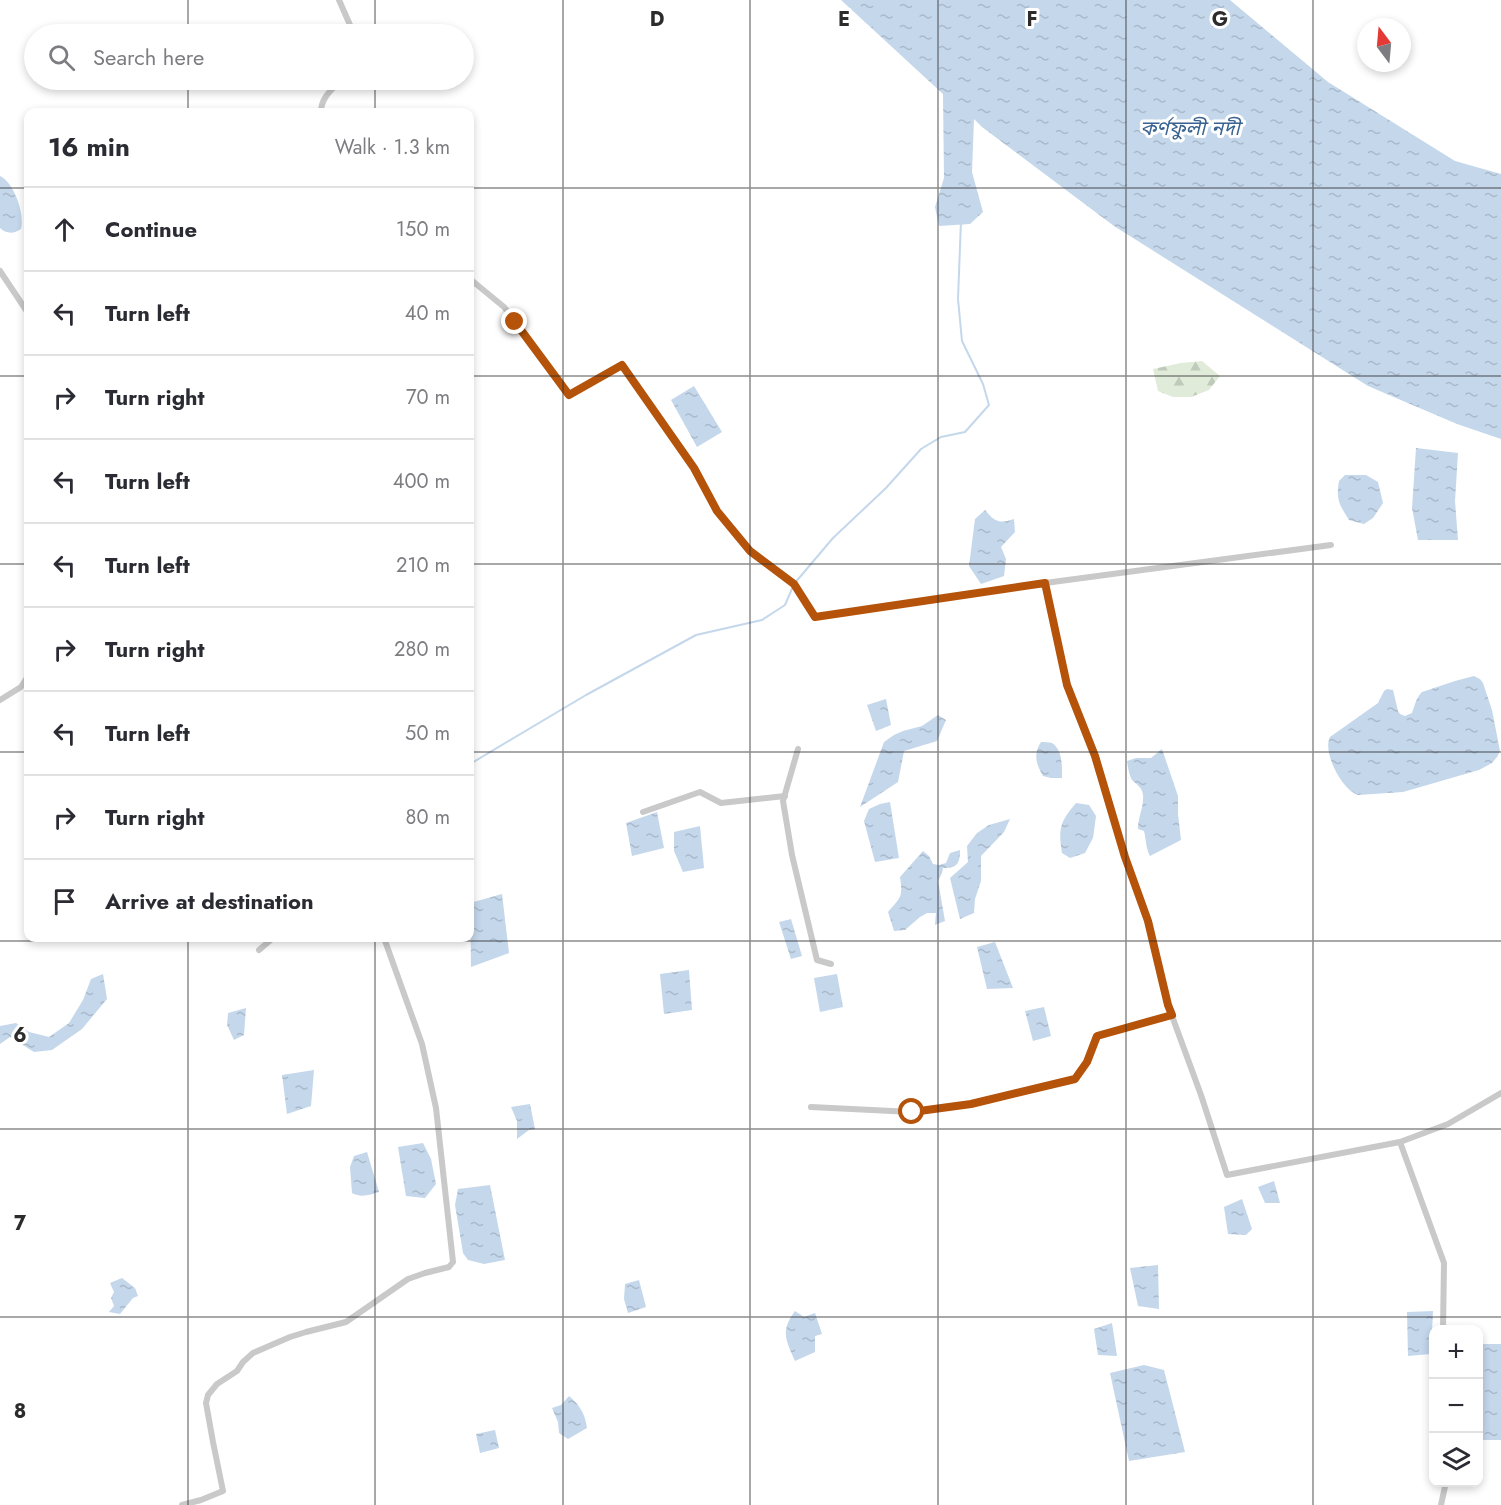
<!DOCTYPE html>
<meta charset="utf-8">
<style>
:root{--surface:#fff;--page:#f7f7f7;--text:#2b2b33;--muted:#7c7c81;--line:#e1e1e2}
body{margin:0;font-family:Jost,"Noto Sans Bengali",sans-serif;background:var(--page);color:var(--text)}
.controls{position:absolute;right:18px;bottom:18px;display:grid;overflow:hidden;border-radius:12px;box-shadow:0 3px 9px #0003}
.controls button{width:54px;height:54px;display:grid;place-items:center;padding:0;border:0;border-bottom:2px solid var(--line);background:var(--surface);color:var(--text);font:30px sans-serif}
.compass{position:absolute;left:1357px;top:18px;width:54px;height:54px;border-radius:50%;background:var(--surface);box-shadow:0 3px 9px #0003;rotate:344deg}
.stop{position:absolute;width:18px;height:18px;margin:-14px;border:4px solid #b45309;border-radius:50%;background:#fff}
.stop.end{background:#b45309;border-color:#fff;box-shadow:0 2px 6px #0008}
.list{margin:0;padding:0;list-style:none}
h2{display:flex;justify-content:space-between;align-items:center;height:78px;margin:0;padding:0 24px;font-size:26px}
h2 small{font-size:20px;font-weight:400;color:var(--muted)}
.list li{display:grid;grid-template-columns:39px 1fr auto;gap:18px;align-items:center;box-sizing:border-box;height:84px;padding:0 24px;border-top:2px solid var(--line)}
.list b{display:block;font-size:22px;white-space:nowrap}
.list em{font-size:20px;font-style:normal;color:var(--muted)}
.icon{flex:none;width:33px;height:33px;fill:none;stroke:currentColor;stroke-width:2;stroke-linecap:round;stroke-linejoin:round}
.map{position:relative;flex:none;width:1501px;height:1505px;overflow:hidden}
.search{position:absolute;background:var(--surface);box-shadow:0 3px 9px #0003;left:24px;top:24px;width:450px;height:66px;display:flex;align-items:center;gap:15px;box-sizing:border-box;padding:0 21px;border-radius:33px;color:var(--muted);font-size:22px}
.panel{position:absolute;background:var(--surface);box-shadow:0 3px 9px #0003;left:24px;top:108px;width:450px;height:834px;border-radius:12px}
.map>svg:first-child{display:block}
.forest{fill:url(#forest-firs)}
.water{fill:url(#water-ripples)}
.lines{fill:none;stroke-linecap:round;stroke-linejoin:round}
.stream{stroke:#c4d7eb;stroke-width:2}
.street{stroke:#c9c9c9;stroke-width:6}
.route{stroke:#b45309;stroke-width:8}
.grid{fill:none;stroke:#2c2c2c;stroke-width:1.5;stroke-opacity:0.55}
.labels{text-anchor:middle;dominant-baseline:central;stroke-width:6;stroke-linejoin:round;paint-order:stroke}
.water-label{font-size:20px;font-style:italic;fill:#396290;stroke:#fff}
.grid-label{font-size:20px;text-anchor:middle;font-weight:bold;fill:#2c2c2c;stroke:#fff;stroke-width:6;stroke-linejoin:round;paint-order:stroke}
</style>
<div class="map">
<svg width="1501" height="1505" viewBox="0 0 1501 1505">
<defs>
<pattern id="forest-firs" width="22" height="20" patternUnits="userSpaceOnUse" patternTransform="scale(1.5)"><rect width="22" height="20" fill="#e0ebd9"/><path d="M5 1l3.5 6h-7zM16 11l3.5 6h-7z" fill="#c0caba"/></pattern>
<pattern id="water-ripples" width="26" height="14" patternUnits="userSpaceOnUse" patternTransform="scale(1.5)"><rect width="26" height="14" fill="#c4d7eb"/><path d="M2 4q2-2 4 0t4 0M15 11q2-2 4 0t4 0" fill="none" stroke="#a9b9ca"/></pattern>
</defs>
<rect width="100%" height="100%" fill="#fff"/>
<polygon class="forest" points="1202,361 1220,376 1209,390 1191,397 1173,397 1158,391 1153,369 1181,363"/>
<g class="water">
<polygon points="841,0 1230,0 1328,82 1455,161 1501,174 1501,439 1457,424 1368,386 1114,226 982,127 974,119 972,172 983,212 970,224 939,226 935,207 944,178 943,94"/>
<path d="M0,176c14,6 25,39 21,53 -7,5 -15,5 -21,-1z"/>
<polygon points="694,386 722,432 697,447 671,400"/>
<polygon points="1416,448 1458,453 1455,501 1458,540 1418,540 1412,508"/>
<path d="M1345,475h21l12,7 5,21 -10,15 -9,6 -15,-4c-10,-16 -13,-20 -10,-39z"/>
<path d="M985,510c10,12 14,14 29,9l1,13 -14,15 5,12 -2,17 -23,8 -12,-18 6,-47z"/>
<path d="M1474,676l6,3 3,4 9,27 8,41 -3,6 -5,6 -13,7 -76,22 -45,3c-16,-5 -36,-43 -28,-58l48,-34 6,-12 3,-2 6,1 5,21 2,3 5,2 7,-3c3,-8 4,-15 10,-21l33,-11z"/>
<polygon points="886,699 891,725 876,731 867,705"/>
<polygon points="938,715 946,720 937,741 904,751 898,782 860,807 884,742 894,735 903,731 922,726"/>
<path d="M1041,742c4,0 7,0 11,1 11,7 10,24 10,35h-11l-8,-2c-7,-13 -10,-21 -2,-34z"/>
<path d="M1162,749l16,47v18l3,26 -31,16c-4,-7 -4,-17 -6,-25l-6,-2c0,-12 6,-22 5,-34 -1,-8 -6,-10 -11,-15 -3,-5 -4,-13 -5,-19l9,-3h15z"/>
<polygon points="890,802 899,858 875,862 864,821 869,809 880,804"/>
<path d="M1076,803l13,2 7,11 -3,22 -8,15 -15,5 -8,-5c-4,-25 -2,-31 14,-50z"/>
<polygon points="657,812 664,848 632,856 626,823"/>
<polygon points="1010,819 1004,832 981,856 981,881 975,899 974,913 960,919 950,878 968,862 967,846 977,833 989,825"/>
<polygon points="700,826 704,868 683,872 674,851 674,832"/>
<path d="M960,850c0,14 -3,18 -17,18l-1,5 -4,8 7,40 -10,4 1,-12h-9l-7,4 -15,13 -11,1 -6,-19c13,-15 15,-15 12,-35l23,-26 6,5 4,8 6,1 7,-2 4,-10z"/>
<polygon points="502,894 509,953 471,967 470,903"/>
<polygon points="791,919 802,956 791,959 779,922"/>
<polygon points="995,942 1013,988 987,989 977,947"/>
<polygon points="689,970 692,1010 664,1014 660,974"/>
<polygon points="103,974 107,999 82,1029 52,1050 34,1052 10,1037 0,1044 0,1026 16,1023 29,1032 49,1037 69,1023 83,1000 91,979"/>
<polygon points="837,974 843,1007 820,1012 814,978"/>
<polygon points="1044,1007 1051,1036 1033,1041 1025,1011"/>
<polygon points="246,1008 244,1035 234,1040 227,1025 228,1013"/>
<polygon points="314,1070 311,1106 287,1114 282,1075"/>
<polygon points="530,1104 535,1129 529,1130 517,1139 517,1121 511,1107"/>
<polygon points="423,1143 431,1159 436,1184 425,1198 406,1196 398,1147"/>
<path d="M367,1152l12,40c-9,3 -18,6 -27,1l-2,-26 4,-11z"/>
<polygon points="1274,1181 1280,1203 1265,1203 1258,1187"/>
<polygon points="490,1185 505,1260 484,1264 468,1260 463,1253 455,1205 458,1189"/>
<polygon points="1242,1199 1252,1229 1246,1235 1228,1234 1224,1207"/>
<polygon points="1158,1265 1159,1309 1138,1306 1130,1268"/>
<polygon points="122,1278 135,1288 138,1296 133,1298 120,1314 109,1312 114,1306 111,1298 114,1292 110,1283"/>
<polygon points="639,1280 646,1307 628,1313 624,1299 625,1284"/>
<path d="M795,1311l9,6 11,-4 7,21 -7,2v16l-20,9c-9,-21 -15,-30 0,-50z"/>
<polygon points="1433,1311 1431,1354 1408,1356 1407,1312"/>
<polygon points="1112,1323 1117,1356 1098,1355 1094,1329"/>
<rect x="1479" y="1344" width="22" height="96"/>
<polygon points="1144,1365 1164,1370 1185,1452 1129,1461 1110,1373"/>
<path d="M569,1396c11,9 16,18 18,32l-19,11 -9,-6 -1,-11 -6,-14 9,-3z"/>
<polygon points="495,1430 499,1448 480,1453 476,1434"/>
</g>
<g class="lines">
<polyline class="stream" points="470,764 586,695 696,635 762,620 785,605 794,584 833,538 886,488 921,449 941,437 965,432 989,405 983,384 962,341 958,299 961,221"/>
<g class="street">
<polyline points="339,0 354,34"/>
<polyline points="346,80 350,80"/>
<path d="M321,112c0,-14 10,-22 20,-32"/>
<polyline points="0,271 28,313"/>
<polyline points="470,279 504,307 569,395 622,365 695,468 717,511 750,551 794,584 815,617 1045,583 1331,545"/>
<polyline points="1045,583 1067,685 1095,756 1125,857 1148,921 1168,1005 1201,1095 1227,1175 1400,1142 1444,1263 1443,1330"/>
<polyline points="0,700 21,687 28,676"/>
<polyline points="798,749 783,801 792,855 817,960 831,964"/>
<polyline points="643,812 700,792 721,803 785,796"/>
<polyline points="259,950 273,938"/>
<polyline points="811,1107 912,1112 971,1104 1075,1079 1087,1062 1097,1036 1172,1015"/>
<polyline points="1400,1142 1448,1124 1501,1093"/>
<polyline points="182,1505 201,1500 223,1491 213,1442 206,1403 208,1395 217,1384 237,1371 243,1362 253,1353 290,1337 306,1332 346,1322 408,1279 425,1273 449,1267 453,1262 436,1108 422,1044 384,938"/>
<polyline points="1441,1505 1446,1482"/>
</g>
</g>
<g class="lines">
<polyline class="route" points="515,322 569,395 622,365 694,468 717,511 750,551 794,584 815,617 1045,583 1067,685 1095,756 1125,857 1148,921 1168,1005 1172,1015 1097,1036 1087,1062 1075,1079 971,1104 912,1112"/>
</g>
<path class="grid" d="M188,0v34M375,0v34M563,0v1505M750,0v1505M938,0v1505M1126,0v1505M1313,0v1505M188,80v32M375,80v32M0,188h28M470,188h1031M0,376h28M470,376h1031M0,564h28M470,564h1031M0,752h28M470,752h1031M188,938v567M375,938v567M0,941h1501M0,1129h1501M0,1317h1501"/>
<g class="labels">
<g class="water-label">
<text x="1190" y="128">কর্ণফুলী নদী</text>
</g>
</g>
<g class="grid-label">
<text x="657" y="26">D</text>
<text x="844" y="26">E</text>
<text x="1032" y="26">F</text>
<text x="1220" y="26">G</text>
<text x="20" y="1042">6</text>
<text x="20" y="1230">7</text>
<text x="20" y="1418">8</text>
</g>
</svg>
<div class="controls">
<button>+</button>
<button>−</button>
<button><svg class="icon" aria-label="layers" viewBox="0 0 24 24"><path d="M12 4l9 5-9 5-9-5zM3 14l9 5 9-5"/></svg></button>
</div>
<svg class="compass" viewBox="-18 -18 36 36"><path d="M0-13l5 13h-10z" fill="#e53935"/><path d="M0 13l5-13h-10z" fill="#7c7c81"/></svg>
<div class="stop" style="left:912px;top:1112px"></div>
<div class="stop end" style="left:515px;top:322px"></div>
<div class="search"><svg class="icon" aria-label="search" viewBox="0 0 24 24"><circle cx="10" cy="10" r="6"/><path d="M15 15l6 6"/></svg>Search here</div>
<section class="panel">
<h2>16 min<small>Walk · 1.3 km</small></h2>
<ul class="list">
<li><svg class="icon" aria-label="ahead" viewBox="0 0 24 24"><path d="M12 20V5M6 11l6-6 6 6"/></svg><div><b>Continue</b></div><em>150 m</em></li>
<li><svg class="icon" aria-label="left" viewBox="0 0 24 24"><path d="M17 20v-9H6M10 6l-5 5 5 5"/></svg><div><b>Turn left</b></div><em>40 m</em></li>
<li><svg class="icon" aria-label="right" viewBox="0 0 24 24"><path d="M7 20v-9h11M14 6l5 5-5 5"/></svg><div><b>Turn right</b></div><em>70 m</em></li>
<li><svg class="icon" aria-label="left" viewBox="0 0 24 24"><path d="M17 20v-9H6M10 6l-5 5 5 5"/></svg><div><b>Turn left</b></div><em>400 m</em></li>
<li><svg class="icon" aria-label="left" viewBox="0 0 24 24"><path d="M17 20v-9H6M10 6l-5 5 5 5"/></svg><div><b>Turn left</b></div><em>210 m</em></li>
<li><svg class="icon" aria-label="right" viewBox="0 0 24 24"><path d="M7 20v-9h11M14 6l5 5-5 5"/></svg><div><b>Turn right</b></div><em>280 m</em></li>
<li><svg class="icon" aria-label="left" viewBox="0 0 24 24"><path d="M17 20v-9H6M10 6l-5 5 5 5"/></svg><div><b>Turn left</b></div><em>50 m</em></li>
<li><svg class="icon" aria-label="right" viewBox="0 0 24 24"><path d="M7 20v-9h11M14 6l5 5-5 5"/></svg><div><b>Turn right</b></div><em>80 m</em></li>
<li><svg class="icon" aria-label="arrive" viewBox="0 0 24 24"><path d="M6 21V4h12l-3 4 3 4H6"/></svg><div><b>Arrive at destination</b></div></li>
</ul>
</section>
</div>
